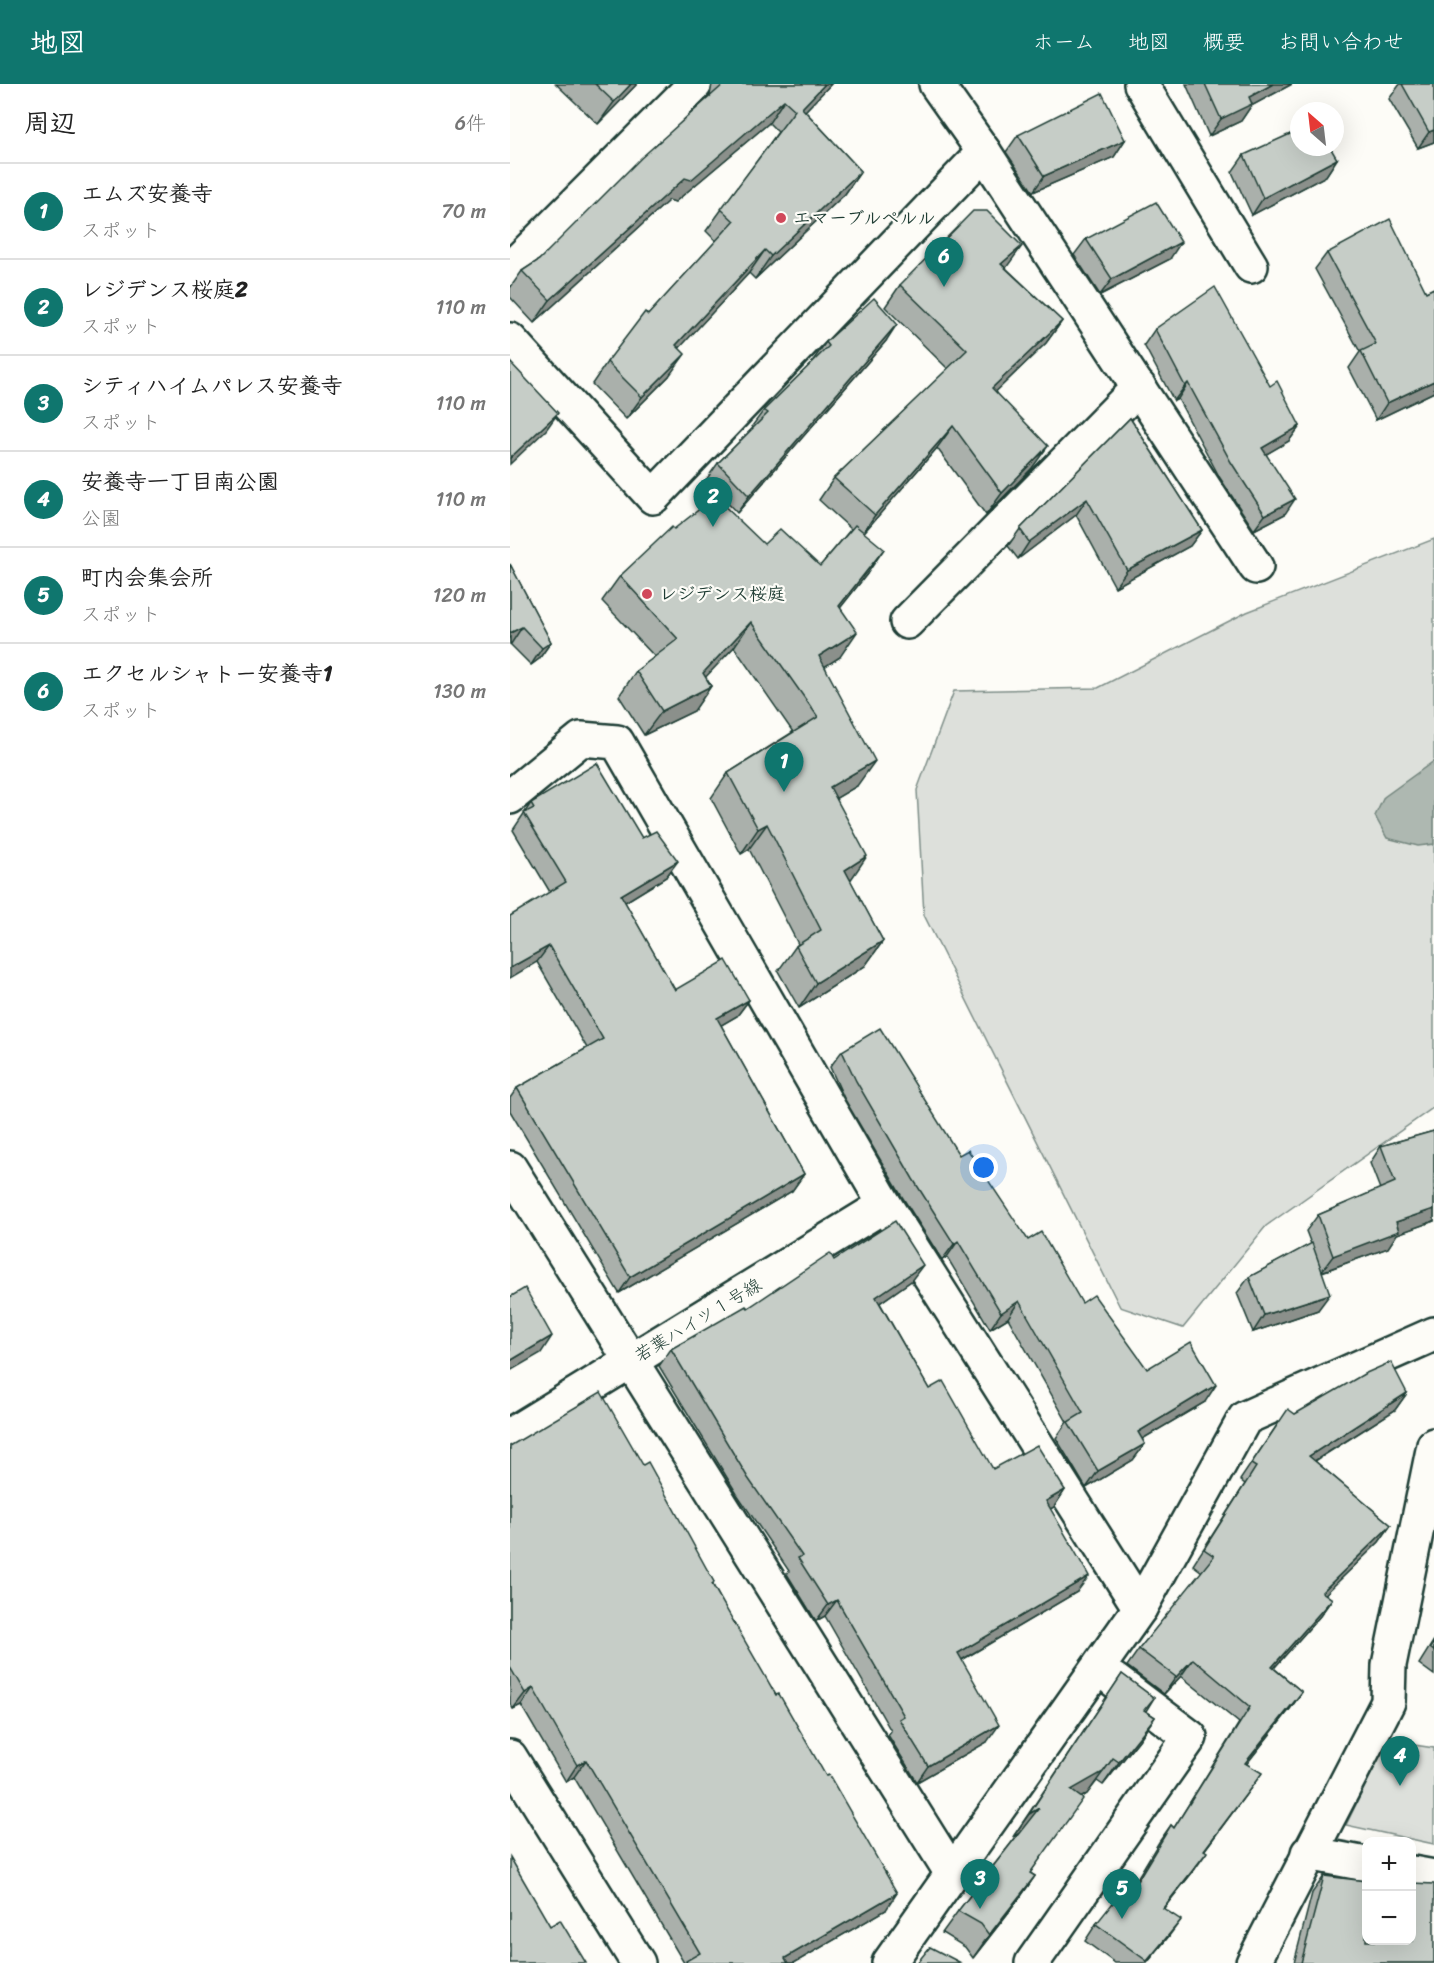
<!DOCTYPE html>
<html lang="ja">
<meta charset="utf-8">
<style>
:root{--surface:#fff;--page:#f2f2f2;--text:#222;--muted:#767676;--line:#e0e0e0;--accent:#0f766e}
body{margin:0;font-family:Sriracha,"Klee One",sans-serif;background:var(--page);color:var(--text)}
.controls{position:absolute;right:18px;bottom:18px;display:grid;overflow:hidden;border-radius:12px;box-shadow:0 6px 24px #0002}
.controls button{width:54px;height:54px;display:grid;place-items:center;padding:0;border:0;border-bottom:2px solid var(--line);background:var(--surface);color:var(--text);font:30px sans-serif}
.compass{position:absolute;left:780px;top:18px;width:54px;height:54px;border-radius:50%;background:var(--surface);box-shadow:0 6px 24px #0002;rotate:332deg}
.you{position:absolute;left:474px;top:1084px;width:21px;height:21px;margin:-15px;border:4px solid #fff;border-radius:50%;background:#1a73e8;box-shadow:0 0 0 9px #1a73e833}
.badge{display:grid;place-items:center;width:39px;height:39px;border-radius:50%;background:var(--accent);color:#fff;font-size:20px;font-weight:700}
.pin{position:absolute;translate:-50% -50px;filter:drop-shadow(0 2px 3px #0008)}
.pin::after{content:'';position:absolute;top:32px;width:21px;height:18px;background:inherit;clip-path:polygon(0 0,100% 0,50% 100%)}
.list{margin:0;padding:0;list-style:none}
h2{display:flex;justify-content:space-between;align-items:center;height:78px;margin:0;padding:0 24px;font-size:26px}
h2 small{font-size:20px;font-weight:400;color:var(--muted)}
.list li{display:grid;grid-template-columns:39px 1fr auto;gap:18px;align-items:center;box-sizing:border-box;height:96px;padding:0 24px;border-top:2px solid var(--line)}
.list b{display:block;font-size:22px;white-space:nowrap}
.list p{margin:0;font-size:20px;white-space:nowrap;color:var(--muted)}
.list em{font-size:20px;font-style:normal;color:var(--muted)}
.map{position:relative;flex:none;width:924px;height:1879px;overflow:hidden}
header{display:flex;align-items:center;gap:36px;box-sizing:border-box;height:84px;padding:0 30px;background:var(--accent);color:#fff}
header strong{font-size:28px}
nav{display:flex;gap:33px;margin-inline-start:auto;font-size:21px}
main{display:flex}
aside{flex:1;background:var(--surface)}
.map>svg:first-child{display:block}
.green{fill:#dde0db;stroke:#7e8e88;stroke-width:1.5}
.water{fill:#aeb8b1;stroke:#75877f;stroke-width:1.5}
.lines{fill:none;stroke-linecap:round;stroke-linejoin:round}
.street-casing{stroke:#1f3d34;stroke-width:38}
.street{stroke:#fdfcf7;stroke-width:33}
.wall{fill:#aab0ab;stroke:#1f3d34;stroke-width:1.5}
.shaded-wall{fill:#8b908b;stroke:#1f3d34;stroke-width:1.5}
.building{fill:#c6cdc7;stroke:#1f3d34;stroke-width:1.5}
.poi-dot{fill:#d1495b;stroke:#fdfcf7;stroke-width:2}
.labels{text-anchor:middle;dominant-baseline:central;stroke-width:4.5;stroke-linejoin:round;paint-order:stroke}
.poi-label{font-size:18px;font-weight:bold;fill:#1f3d34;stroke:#fdfcf7;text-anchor:start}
.street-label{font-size:18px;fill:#1f3d34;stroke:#fdfcf7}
</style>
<header>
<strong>地図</strong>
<nav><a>ホーム</a><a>地図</a><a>概要</a><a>お問い合わせ</a></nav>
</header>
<main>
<aside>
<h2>周辺<small>6件</small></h2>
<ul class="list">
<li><span class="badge">1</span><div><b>エムズ安養寺</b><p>スポット</p></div><em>70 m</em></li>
<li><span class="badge">2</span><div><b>レジデンス桜庭2</b><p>スポット</p></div><em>110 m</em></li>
<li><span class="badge">3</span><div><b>シティハイムパレス安養寺</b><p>スポット</p></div><em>110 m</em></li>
<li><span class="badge">4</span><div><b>安養寺一丁目南公園</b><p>公園</p></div><em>110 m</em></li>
<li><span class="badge">5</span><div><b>町内会集会所</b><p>スポット</p></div><em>120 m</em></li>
<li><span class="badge">6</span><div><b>エクセルシャトー安養寺1</b><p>スポット</p></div><em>130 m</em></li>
</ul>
</aside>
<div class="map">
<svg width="924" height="1879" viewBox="0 0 924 1879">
<rect width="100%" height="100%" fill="#fdfcf7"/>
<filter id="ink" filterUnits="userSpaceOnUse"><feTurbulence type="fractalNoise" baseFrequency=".0167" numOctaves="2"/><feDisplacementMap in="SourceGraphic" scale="12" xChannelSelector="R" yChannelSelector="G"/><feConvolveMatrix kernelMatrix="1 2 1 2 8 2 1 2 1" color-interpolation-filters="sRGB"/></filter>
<g filter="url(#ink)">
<g class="green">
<polygon points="924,455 924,1023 756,1142 673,1244 610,1223 414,831 407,706 444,607 588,604 737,528"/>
<polygon points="877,1657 924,1664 924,1760 836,1741"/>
</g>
<polygon class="water" points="924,677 924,760 908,762 877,754 865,732 874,713"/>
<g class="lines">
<g class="street-casing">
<g id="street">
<polyline points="426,0 474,68 746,483"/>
<polyline points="631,0 741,182"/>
<polyline points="0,185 185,0"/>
<polyline points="0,256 143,413 474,68"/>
<polyline points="397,538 629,303"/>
<polyline points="0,713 71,655 107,658 375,1121 630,1524"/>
<polyline points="0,1084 441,1788"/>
<polyline points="0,1351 375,1121"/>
<polyline points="0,1673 128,1879"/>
<polyline points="798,1769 856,1780"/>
<polyline points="902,1789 924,1793"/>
<polyline points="379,1879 630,1524 735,1334 924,1250"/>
<polyline points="522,1879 680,1653 604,1596"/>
<polyline points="743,1879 878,1618 879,1581 924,1361"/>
</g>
</g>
<use href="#street" class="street"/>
</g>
<g class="wall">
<polygon points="46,0 127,0 88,40"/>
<polygon points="202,0 321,0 295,27 351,87 335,110 245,195 239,189 169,264 159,292 116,335 82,300 97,278 138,231 206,157 196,147 268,48 259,39 165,118 159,116 24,239 0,213 0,204 12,187 29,176 201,12 200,11"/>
<polygon points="676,0 782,0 741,22 731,37 699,52"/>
<polygon points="890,0 924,0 924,58 908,64 879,15"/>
<polygon points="508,51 615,56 604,73 523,108 496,68"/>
<polygon points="734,71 827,75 816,92 742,131 722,88"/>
<polygon points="576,155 660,175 590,211 564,171"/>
<polygon points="817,169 916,208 924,204 924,308 866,336 839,284 850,268 805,185"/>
<polygon points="496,184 552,237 536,259 486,307 522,384 476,431 427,364 354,448 357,490 330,524 330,573 315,582 347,702 326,714 340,796 373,857 355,882 289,924 268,887 286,862 288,860 239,765 231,770 201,714 218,689 283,648 224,563 195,593 201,602 184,627 134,651 109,612 126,587 145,573 92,517 110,492 164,445 254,460 310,482 341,445 309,416 324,394 438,285 375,223 390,201"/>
<polygon points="645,245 760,302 790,342 779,357 756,370 775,430 744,446 710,394 668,315 664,317 634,261"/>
<polygon points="376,257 227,429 196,396 208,379 243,344 242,342 254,326 305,276 304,275 316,258"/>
<polygon points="620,334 692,446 680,462 605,503 566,431 508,475 498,462 510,445"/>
<polygon points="0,480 41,558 29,575 21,581 0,560"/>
<polygon points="21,719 132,754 156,793 115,818 165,906 239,916 227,932 211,941 294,1090 282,1107 109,1209 0,1027 0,1014 7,1004 77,964 27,878 40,808 3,746"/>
<polygon points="332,967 449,1071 518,1156 572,1219 637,1285 695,1318 632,1355 635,1360 623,1376 576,1404 546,1354 557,1338 498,1234 480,1245 437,1173 432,1176 391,1111 334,1014 320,983"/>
<polygon points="924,1047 924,1137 887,1150 878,1164 812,1188 808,1226 743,1248 727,1209 739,1193 801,1160 796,1147 808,1131 870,1105 860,1079 871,1062"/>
<polygon points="324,1176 401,1197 370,1219 419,1305 483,1385 555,1406 544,1423 540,1425 567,1508 452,1576 477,1658 407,1698 378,1651 381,1647 315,1532 306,1537 277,1490 279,1487 227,1410 149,1282 161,1265 238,1224"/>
<polygon points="897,1309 885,1326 805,1377 881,1441 869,1458 815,1510 822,1515 810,1532 764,1584 792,1608 780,1625 736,1680 740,1705 694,1767 685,1785 654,1824 659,1852 637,1879 605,1879 575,1857 586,1840 622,1803 649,1758 661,1741 664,1744 729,1639 671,1592 654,1610 617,1582 629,1565 692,1488 683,1481 735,1400 730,1396 767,1341 785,1330"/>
<polygon points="0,1362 133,1381 204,1498 203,1501 376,1826 284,1879 174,1879 64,1693 56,1698 11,1621 3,1625 0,1619"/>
<polygon points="924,1556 924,1591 909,1580"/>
<polygon points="612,1590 644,1614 636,1627 645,1633 629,1656 593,1701 587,1697 577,1710 571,1714 520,1789 525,1792 509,1815 463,1874 455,1863 432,1849 448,1827 509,1749 503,1753"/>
<polygon points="814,1792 856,1857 924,1879 784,1879 802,1809"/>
</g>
<g class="shaded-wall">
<polygon points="121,0 127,0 88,40 104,18"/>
<polygon points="315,0 321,0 276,47 292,24"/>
<polygon points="763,0 782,0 741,22 731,37 699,52 711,35 739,13"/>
<polygon points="274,16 259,39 165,118 159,116 24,239 40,216 175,94"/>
<polygon points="924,46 924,58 908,64 919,48"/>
<polygon points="615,56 604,73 523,108 534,92"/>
<polygon points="827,75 816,92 742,131 753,114"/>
<polygon points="351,87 335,110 245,195 261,172"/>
<polygon points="671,158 660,175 590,211 602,195"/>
<polygon points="512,162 496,184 491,180"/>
<polygon points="255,166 239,189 151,284 166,261"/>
<polygon points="552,237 536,259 467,326 482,304"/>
<polygon points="387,240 376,257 227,429 239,412"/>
<polygon points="175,270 159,292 116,335 132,313"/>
<polygon points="924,297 924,308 866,336 877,319"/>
<polygon points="678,299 668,315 664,317 675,302"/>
<polygon points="48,329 36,346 0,380 0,374"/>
<polygon points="443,342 427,364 350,453 365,431"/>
<polygon points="790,342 779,357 741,379 752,364"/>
<polygon points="538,362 522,384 476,431 492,409"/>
<polygon points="577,415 566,431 508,475 519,458"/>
<polygon points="785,415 775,430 744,446 755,431"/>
<polygon points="692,446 680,462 605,503 617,486"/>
<polygon points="374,465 357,490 312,547 329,522"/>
<polygon points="241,538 224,563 176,614 193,589"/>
<polygon points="12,543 1,560 0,560 0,549"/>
<polygon points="347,548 330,573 292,597 309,572"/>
<polygon points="41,558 29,575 21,581 32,564"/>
<polygon points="201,602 184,627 134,651 152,627"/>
<polygon points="365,677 347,702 303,728 320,703"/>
<polygon points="257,740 239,765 231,770 248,745"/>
<polygon points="357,772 340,797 335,786"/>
<polygon points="168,777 156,793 99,828 111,811"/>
<polygon points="373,857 355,882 289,924 306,899"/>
<polygon points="39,862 27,878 0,894 0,884"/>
<polygon points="239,916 227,932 196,950 207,934"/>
<polygon points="294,1090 282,1107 109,1209 120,1193"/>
<polygon points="924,1125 924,1137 887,1150 878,1164 811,1188 823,1172 886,1138"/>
<polygon points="448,1157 437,1173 432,1176 444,1160"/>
<polygon points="413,1181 401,1197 355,1229 366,1213"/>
<polygon points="820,1210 808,1226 743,1248 754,1231"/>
<polygon points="509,1217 498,1234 480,1245 491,1229"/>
<polygon points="42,1252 31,1269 0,1287 0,1277"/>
<polygon points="706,1301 695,1318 617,1364 628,1348"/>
<polygon points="897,1309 885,1326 787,1388 799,1372"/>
<polygon points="635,1360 623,1376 576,1404 588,1387"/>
<polygon points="555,1406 544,1423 524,1434 536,1417"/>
<polygon points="881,1441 869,1458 801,1524 812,1508"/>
<polygon points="579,1492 567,1508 436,1585 448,1569"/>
<polygon points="822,1515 810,1532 751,1599 762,1583"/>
<polygon points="327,1516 315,1532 306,1537 318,1521"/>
<polygon points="683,1575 671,1592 654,1610 666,1593"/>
<polygon points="23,1604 11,1621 3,1625 15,1609"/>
<polygon points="792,1608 780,1625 724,1696 735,1679"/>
<polygon points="645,1633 629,1656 593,1701 609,1678"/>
<polygon points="489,1641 477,1658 407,1698 418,1682"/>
<polygon points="603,1674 577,1710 545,1729 561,1706"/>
<polygon points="76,1676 64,1693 56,1698 67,1681"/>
<polygon points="752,1689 740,1705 682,1783 694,1766"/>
<polygon points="529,1724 513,1747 503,1753 519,1730"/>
<polygon points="697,1768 685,1785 641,1840 653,1824"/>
<polygon points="525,1792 509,1815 463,1874 479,1851"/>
<polygon points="387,1809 376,1826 284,1879 272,1879 275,1874"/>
<polygon points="671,1836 659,1852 637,1879 636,1879"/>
</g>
<g class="building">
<polygon points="85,0 121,0 104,18"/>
<polygon points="214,0 315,0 292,24 351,87 261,172 255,166 166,261 175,270 132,313 97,278 135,228 138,231 224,137 211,125 285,26 274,16 181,96 175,94 40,216 12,187 29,176 131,74"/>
<polygon points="695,0 763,0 739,13 742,20 711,35"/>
<polygon points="892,0 924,0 924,46 919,48"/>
<polygon points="592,9 615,56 534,92 508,51"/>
<polygon points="789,46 789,63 820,63 827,75 753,114 734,71"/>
<polygon points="646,118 671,158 602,195 576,155"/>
<polygon points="463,127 477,127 512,162 491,180 552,237 482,304 538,362 492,409 443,342 365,431 324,394 457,266 390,201"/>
<polygon points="880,135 916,208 924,204 924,297 877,319 851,267 866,260 817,169"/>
<polygon points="705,203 760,302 767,297 790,342 752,364 785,415 755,431 721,378 678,299 675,302 645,245"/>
<polygon points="364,214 387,240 239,412 208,379 258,329 254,326 319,262 316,258"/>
<polygon points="0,278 48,329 0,374"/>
<polygon points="620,334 692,446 617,486 577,415 519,458 510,445"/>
<polygon points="205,413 254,460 270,445 310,482 345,441 374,465 329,522 347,548 309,572 365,677 320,703 357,772 335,786 373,857 306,899 286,862 311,846 257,740 248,745 218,689 308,633 241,538 193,589 201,602 152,627 126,587 168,555 110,492 162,443 164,445"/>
<polygon points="0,480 41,558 32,564 12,543 0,549"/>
<polygon points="87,679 132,754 146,747 168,777 111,811 165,906 216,876 239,916 207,934 294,1090 120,1193 7,1004 93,955 39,862 0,884 0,832 56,798 14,729 24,724 21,719"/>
<polygon points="370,944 449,1071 458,1066 518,1156 531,1148 572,1219 584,1211 637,1285 681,1258 706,1301 628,1348 635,1360 588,1387 558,1338 573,1329 509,1217 491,1229 448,1157 444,1160 403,1095 346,997 332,967"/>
<polygon points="924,1047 924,1125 886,1138 889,1147 823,1172 808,1131 885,1098 871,1062"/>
<polygon points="385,1137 413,1181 366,1213 419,1305 433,1297 483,1385 527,1361 555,1406 536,1417 579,1492 448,1569 489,1641 418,1682 389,1635 394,1632 327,1516 318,1521 288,1474 292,1472 238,1394 161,1265 236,1222 238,1224 320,1169 324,1176"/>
<polygon points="802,1159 820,1210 754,1231 739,1193"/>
<polygon points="15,1204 42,1252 0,1277 0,1213"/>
<polygon points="881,1278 897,1309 799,1372 881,1441 812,1508 822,1515 762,1583 792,1608 735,1679 752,1689 694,1766 697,1768 653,1824 671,1836 637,1877 586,1840 618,1800 623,1804 661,1741 664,1744 740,1623 683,1575 666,1593 629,1565 704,1472 694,1465 746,1383 741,1380 778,1325 785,1330 854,1290"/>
<polygon points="91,1308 133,1381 138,1378 204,1498 202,1500 266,1611 269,1610 316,1692 319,1691 387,1809 275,1874 278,1879 177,1879 176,1877 190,1869 76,1676 67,1681 23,1604 15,1609 0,1583 0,1362"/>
<polygon points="924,1558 924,1567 920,1564"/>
<polygon points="612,1590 644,1614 634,1626 645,1633 609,1678 603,1674 593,1688 561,1706 573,1715 520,1789 525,1792 479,1851 471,1840 448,1827 529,1724 519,1730"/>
<polygon points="0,1773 40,1842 50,1836 76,1879 0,1879"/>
<polygon points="814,1792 856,1797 856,1857 902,1857 902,1799 924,1800 924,1879 791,1879"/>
<polygon points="420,1863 451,1879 407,1879"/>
</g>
</g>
<g class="poi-dot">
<circle cx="271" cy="134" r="6"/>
<circle cx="137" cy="510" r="6"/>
</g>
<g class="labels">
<g class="poi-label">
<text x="283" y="134">エマーブルペルル</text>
<text x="149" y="510">レジデンス桜庭</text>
</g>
<g class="street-label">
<text transform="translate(188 1236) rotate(-31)">若葉ハイツ１号線</text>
</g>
</g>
</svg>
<div class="controls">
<button>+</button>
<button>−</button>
</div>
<svg class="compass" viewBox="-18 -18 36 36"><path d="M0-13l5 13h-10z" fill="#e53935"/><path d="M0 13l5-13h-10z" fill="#767676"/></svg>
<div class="you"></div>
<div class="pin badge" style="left:274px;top:708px">1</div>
<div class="pin badge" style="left:203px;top:443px">2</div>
<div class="pin badge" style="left:470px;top:1825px">3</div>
<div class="pin badge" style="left:890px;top:1702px">4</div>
<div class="pin badge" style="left:612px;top:1835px">5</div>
<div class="pin badge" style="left:434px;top:203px">6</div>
</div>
</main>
